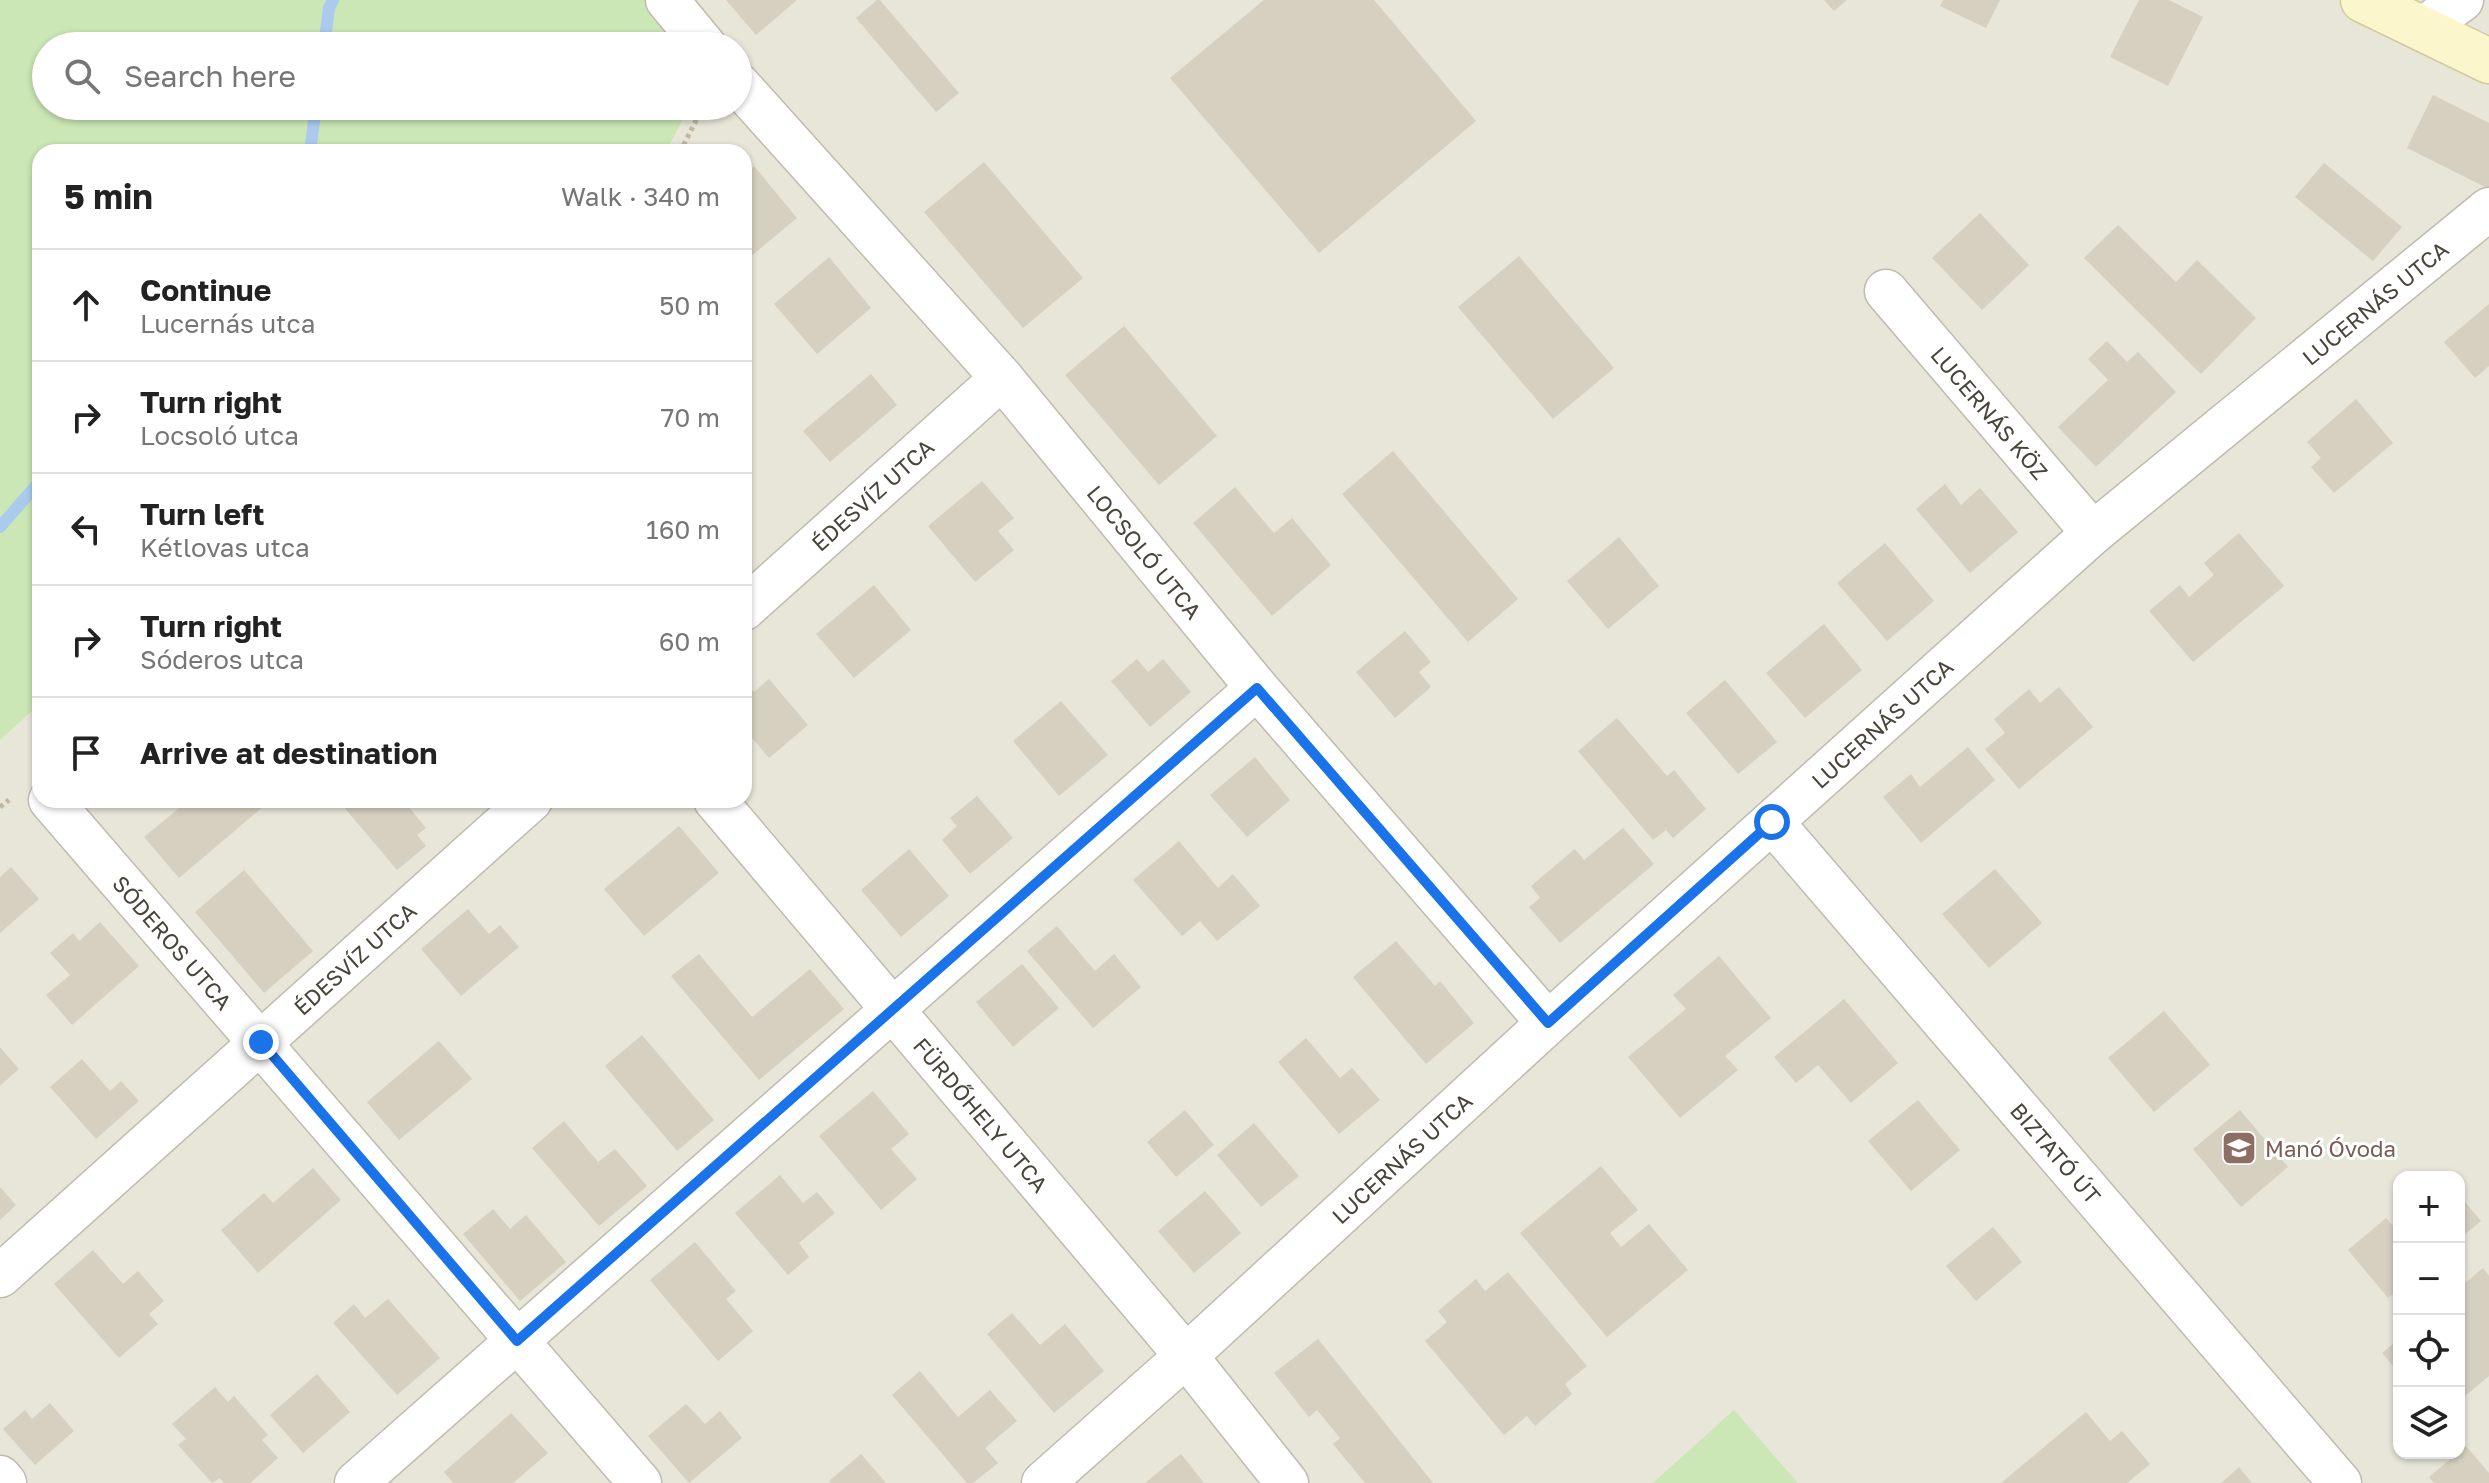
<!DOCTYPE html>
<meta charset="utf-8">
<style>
:root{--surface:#fff;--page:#f6f6f6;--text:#222;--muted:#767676;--line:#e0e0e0}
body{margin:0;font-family:"Golos Text",sans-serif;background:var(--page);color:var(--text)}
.controls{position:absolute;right:24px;bottom:24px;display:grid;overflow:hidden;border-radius:16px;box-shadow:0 2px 6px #0004}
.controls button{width:72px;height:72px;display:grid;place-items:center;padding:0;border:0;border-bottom:2px solid var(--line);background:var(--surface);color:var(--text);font:40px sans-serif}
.stop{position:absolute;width:24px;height:24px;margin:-18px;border:6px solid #1a73e8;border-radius:50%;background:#fff}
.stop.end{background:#1a73e8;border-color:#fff;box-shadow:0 2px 8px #0008}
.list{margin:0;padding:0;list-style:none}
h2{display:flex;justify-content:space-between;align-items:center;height:104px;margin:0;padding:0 32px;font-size:34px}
h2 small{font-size:26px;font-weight:400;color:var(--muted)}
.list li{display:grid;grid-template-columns:52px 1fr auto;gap:24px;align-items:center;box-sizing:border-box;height:112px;padding:0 32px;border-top:2px solid var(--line)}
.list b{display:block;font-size:30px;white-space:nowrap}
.list p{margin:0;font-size:26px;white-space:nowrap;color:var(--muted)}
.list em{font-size:26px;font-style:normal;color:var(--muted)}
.icon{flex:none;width:44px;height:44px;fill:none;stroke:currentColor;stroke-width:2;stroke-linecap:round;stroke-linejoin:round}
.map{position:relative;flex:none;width:2489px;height:1483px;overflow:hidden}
.search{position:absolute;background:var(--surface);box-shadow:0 2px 6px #0004;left:32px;top:32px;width:720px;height:88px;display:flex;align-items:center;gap:20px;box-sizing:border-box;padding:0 28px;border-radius:44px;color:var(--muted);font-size:30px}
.panel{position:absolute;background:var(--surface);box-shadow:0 2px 6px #0004;left:32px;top:144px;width:720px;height:664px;border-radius:24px}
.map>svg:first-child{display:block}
.residential{fill:#e8e5d9;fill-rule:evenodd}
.green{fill:#cbe7b5}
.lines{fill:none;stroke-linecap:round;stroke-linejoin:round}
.stream{stroke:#aacbee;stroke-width:12}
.building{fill:#d6d0c0}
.street-casing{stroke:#c0bbad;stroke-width:45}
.secondary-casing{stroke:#d2ca9c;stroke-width:47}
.path{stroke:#c1b99f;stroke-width:5;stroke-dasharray:4 4;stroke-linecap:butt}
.street{stroke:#fff;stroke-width:42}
.secondary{stroke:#fcf6cd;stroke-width:44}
.route{stroke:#1a73e8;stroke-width:10}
.labels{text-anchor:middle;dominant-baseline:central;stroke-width:6;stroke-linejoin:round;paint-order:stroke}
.street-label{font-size:22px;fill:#484439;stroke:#fff}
.education-label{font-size:22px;fill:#785e54;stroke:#fff;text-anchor:start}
</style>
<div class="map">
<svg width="2489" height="1483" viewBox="0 0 2489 1483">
<rect width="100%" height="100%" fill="#f5f3eb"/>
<path class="residential" d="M652,0h1837v1483h-2489v-743l39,-36 1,96h704v-648h-78l24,-46h48v-60h-48zM2399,1177h60v276h-60z"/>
<g class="green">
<polygon points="0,0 652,0 690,46 46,46 46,106 690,106 666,152 40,152 40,704 0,740"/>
<polygon points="1734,1410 1798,1483 1653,1483"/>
</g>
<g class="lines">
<g class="stream">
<polyline points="324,46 329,8 333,0"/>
<polyline points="310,152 316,106"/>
<polyline points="0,527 40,481"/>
</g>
</g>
<g class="building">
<polygon points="726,0 797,0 756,35"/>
<polygon points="877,0 880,0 959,93 936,112 856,18"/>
<polygon points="1264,0 1374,0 1476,121 1319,253 1170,78"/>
<polygon points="1824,0 1847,0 1834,11"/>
<polygon points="1943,0 2000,0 1986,28 1940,6"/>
<polygon points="2139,0 2169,0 2203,17 2168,86 2110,57"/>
<polygon points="2433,95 2489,123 2489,189 2407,148"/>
<polygon points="984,162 1083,278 1023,328 924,212"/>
<polygon points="2324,163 2402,227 2373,261 2295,197"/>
<polygon points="754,166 797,218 744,262 744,175"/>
<polygon points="1980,213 2029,265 1982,310 1932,258"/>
<polygon points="2118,225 2176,282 2197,260 2256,318 2201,374 2084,258"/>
<polygon points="1519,256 1614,368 1553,419 1458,307"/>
<polygon points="829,257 871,308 817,354 774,304"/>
<polygon points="2489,304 2489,366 2475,378 2444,342"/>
<polygon points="1124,326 1217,436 1159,485 1065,375"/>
<polygon points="2107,341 2127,362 2138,352 2176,392 2096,467 2058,427 2108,380 2088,359"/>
<polygon points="871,374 897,405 830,462 803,431"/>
<polygon points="2356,399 2393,443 2334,493 2311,467 2321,458 2307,442"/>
<polygon points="1393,451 1518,599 1468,642 1342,494"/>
<polygon points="982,481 1014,518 998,531 1014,550 975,582 928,526"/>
<polygon points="1945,484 1961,505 1980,488 2018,532 1970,573 1916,509"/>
<polygon points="1235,487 1274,533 1292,518 1331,565 1272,616 1193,523"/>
<polygon points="2239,533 2284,586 2193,662 2149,611 2180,585 2189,597 2214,575 2204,563"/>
<polygon points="1619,537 1659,586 1608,629 1567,581"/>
<polygon points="1885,543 1934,601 1887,641 1837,583"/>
<polygon points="874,585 911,630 854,678 816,634"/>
<polygon points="1824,624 1862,670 1805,718 1766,673"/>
<polygon points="1405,631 1431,662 1419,672 1431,687 1395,718 1356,672"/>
<polygon points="1137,659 1148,672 1163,659 1191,692 1150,727 1111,681"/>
<polygon points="769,679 808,725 769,758 752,738 744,745 744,681 754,692"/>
<polygon points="1725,680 1777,742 1738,774 1686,713"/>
<polygon points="2059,687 2093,727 2019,789 1985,749 2005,733 1994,719 2029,689 2040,703"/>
<polygon points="1061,701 1108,755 1059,796 1013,741"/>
<polygon points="1617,718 1667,776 1674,770 1706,809 1673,838 1666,830 1653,840 1578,751"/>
<polygon points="1968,747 1995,780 1921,843 1883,797 1911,774 1920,787"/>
<polygon points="1255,757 1290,800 1247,837 1210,795"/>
<polygon points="977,796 1013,838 970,874 942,840 957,826 950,818"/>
<polygon points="189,800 271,800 179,878 144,837"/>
<polygon points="338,800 403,800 426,828 417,835 426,846 397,870"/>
<polygon points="679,826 719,873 644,936 604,889"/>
<polygon points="1623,828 1654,864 1560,943 1529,907 1540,898 1531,886 1575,849 1584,860"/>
<polygon points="1179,841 1218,888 1233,874 1260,906 1217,941 1200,921 1182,936 1133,880"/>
<polygon points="909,849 949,896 901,937 861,890"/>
<polygon points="11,867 39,899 0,933 0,877"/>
<polygon points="1995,869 2042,923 1989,968 1942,914"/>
<polygon points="244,870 313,951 264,993 195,912"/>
<polygon points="468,909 489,934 500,925 519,947 461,996 421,949"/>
<polygon points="100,922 139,966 72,1025 46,995 70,975 50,953 73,933 79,941"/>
<polygon points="1057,926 1095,971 1114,954 1141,987 1093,1028 1027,951"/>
<polygon points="1396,941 1435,986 1440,981 1474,1023 1426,1064 1353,977"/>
<polygon points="699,954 752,1017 810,969 844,1009 759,1080 671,976"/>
<polygon points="1719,956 1771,1018 1725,1056 1738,1070 1680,1118 1628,1057 1686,1009 1673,995"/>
<polygon points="1022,964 1059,1008 1013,1047 976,1002"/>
<polygon points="1844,999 1898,1063 1851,1103 1818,1065 1796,1083 1774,1057"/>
<polygon points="2164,1011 2210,1065 2154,1112 2108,1058"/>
<polygon points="642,1035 714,1120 677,1151 605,1066"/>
<polygon points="1306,1038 1340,1078 1352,1068 1380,1100 1339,1134 1278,1062"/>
<polygon points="439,1041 472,1079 399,1140 367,1102"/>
<polygon points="0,1047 19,1069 0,1086"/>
<polygon points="82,1059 110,1091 121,1081 139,1101 96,1139 50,1087"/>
<polygon points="873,1091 909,1134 891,1149 917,1179 881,1210 819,1136"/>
<polygon points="1918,1100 1960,1150 1911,1191 1868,1141"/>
<polygon points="1185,1110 1214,1145 1176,1177 1147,1142"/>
<polygon points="2240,1110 2288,1167 2241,1207 2193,1149"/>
<polygon points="564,1121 598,1162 615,1149 647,1186 599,1226 532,1148"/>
<polygon points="1254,1123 1299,1176 1261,1207 1217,1155"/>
<polygon points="1601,1166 1638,1210 1610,1233 1621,1247 1649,1224 1688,1270 1607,1337 1520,1233"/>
<polygon points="313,1168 341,1200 258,1273 221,1230 264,1193 273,1203"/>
<polygon points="780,1175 803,1203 817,1192 835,1213 799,1243 809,1257 788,1275 735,1213"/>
<polygon points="0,1187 16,1205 0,1220"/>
<polygon points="1205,1191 1241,1233 1194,1273 1158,1231"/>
<polygon points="2459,1195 2481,1221 2459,1239"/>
<polygon points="493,1209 510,1229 526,1215 566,1262 520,1301 463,1234"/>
<polygon points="2386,1218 2399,1233 2399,1289 2388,1298 2348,1250"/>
<polygon points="1993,1227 2022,1262 1976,1301 1946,1266"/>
<polygon points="695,1242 736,1291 726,1299 753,1331 718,1361 650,1280"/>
<polygon points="93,1250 123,1284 138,1271 164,1301 149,1314 158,1324 119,1358 54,1284"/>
<polygon points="2483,1268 2489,1276 2489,1376 2459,1401 2459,1288"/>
<polygon points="1508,1272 1587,1366 1565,1384 1572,1394 1535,1426 1527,1416 1504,1435 1425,1341 1447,1322 1438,1311 1476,1279 1485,1291"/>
<polygon points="388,1299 440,1358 397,1395 333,1323 354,1304 365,1318"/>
<polygon points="1012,1313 1040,1345 1065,1324 1104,1371 1054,1413 987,1334"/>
<polygon points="1318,1339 1433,1483 1365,1483 1333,1444 1340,1438 1317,1410 1309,1417 1274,1373"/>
<polygon points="2399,1339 2399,1373 2382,1353"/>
<polygon points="920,1371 958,1417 990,1390 1017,1421 985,1448 998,1463 973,1483 967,1483 892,1395"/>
<polygon points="317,1374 350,1412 303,1453 270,1415"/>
<polygon points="215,1387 228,1402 234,1396 268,1435 262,1440 278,1458 250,1483 224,1483 220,1478 212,1483 178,1445 186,1439 172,1424"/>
<polygon points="50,1403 74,1431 35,1465 3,1429 25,1410 32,1419"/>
<polygon points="686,1404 705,1424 720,1411 742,1438 689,1483 648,1436"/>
<polygon points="2086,1412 2110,1441 2122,1431 2150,1464 2127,1483 2001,1483"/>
<polygon points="511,1413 548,1453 513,1483 453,1483 444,1472"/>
<polygon points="2466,1446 2489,1473 2489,1483 2434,1483 2429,1477"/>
<polygon points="861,1454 886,1483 831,1483 829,1481"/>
<polygon points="1181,1454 1204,1483 1145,1483 1173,1460"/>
<polygon points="2239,1467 2252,1483 2221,1483"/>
</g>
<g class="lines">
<g class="street-casing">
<g id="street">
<polyline points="667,0 705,46"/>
<polyline points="2422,29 2462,0"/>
<path id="s1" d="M738,84l264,294 255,310 291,335"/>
<path id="s2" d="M1886,291l207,242"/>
<path id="s3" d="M744,609l258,-231"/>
<path id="s4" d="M50,800l590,683"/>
<path id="s5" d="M715,800l471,556 101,127"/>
<path id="s6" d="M1772,822l568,661"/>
<path id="s7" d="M0,1276l531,-476"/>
<polyline points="0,1477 5,1483"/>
<polyline points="356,1483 1257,688"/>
<path id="s8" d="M1043,1483l143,-127 362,-333 545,-490 396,-324"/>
</g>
</g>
<g class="secondary-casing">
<polyline id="secondary" points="2363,0 2489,61"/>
</g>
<g class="path">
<polyline points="680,152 703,107"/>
<polyline points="0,807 9,800"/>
</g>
<use href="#street" class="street"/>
<use href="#secondary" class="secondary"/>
</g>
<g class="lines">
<polyline class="route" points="261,1042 517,1341 1257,688 1548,1023 1772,822"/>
</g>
<defs>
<g id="school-square" transform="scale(1.8)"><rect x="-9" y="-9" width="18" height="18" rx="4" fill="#8d6e63" stroke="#fff"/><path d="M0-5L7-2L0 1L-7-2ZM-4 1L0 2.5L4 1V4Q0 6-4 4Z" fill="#fff"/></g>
</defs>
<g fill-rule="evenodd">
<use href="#school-square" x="2239" y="1148"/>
</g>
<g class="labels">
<g class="street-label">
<text stroke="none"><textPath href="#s8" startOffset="1780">LUCERNÁS UTCA</textPath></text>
<text stroke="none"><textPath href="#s2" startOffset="160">LUCERNÁS KÖZ</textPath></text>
<text stroke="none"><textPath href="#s3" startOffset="172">ÉDESVÍZ UTCA</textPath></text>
<text stroke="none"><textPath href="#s1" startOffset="620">LOCSOLÓ UTCA</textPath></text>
<text stroke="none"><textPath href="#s8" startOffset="1132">LUCERNÁS UTCA</textPath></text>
<text stroke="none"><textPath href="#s4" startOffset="188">SÓDEROS UTCA</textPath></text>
<text stroke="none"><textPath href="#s7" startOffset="476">ÉDESVÍZ UTCA</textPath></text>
<text stroke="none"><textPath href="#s5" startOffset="412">FÜRDŐHELY UTCA</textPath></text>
<text stroke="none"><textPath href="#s6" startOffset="436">BIZTATÓ ÚT</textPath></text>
<text stroke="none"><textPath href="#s8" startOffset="484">LUCERNÁS UTCA</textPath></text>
</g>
<g class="education-label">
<text x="2265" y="1148">Manó Óvoda</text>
</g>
</g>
</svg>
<div class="controls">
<button>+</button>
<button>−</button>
<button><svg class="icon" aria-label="locate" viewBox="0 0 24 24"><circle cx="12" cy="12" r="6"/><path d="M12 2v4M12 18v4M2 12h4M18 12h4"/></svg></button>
<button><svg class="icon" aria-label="layers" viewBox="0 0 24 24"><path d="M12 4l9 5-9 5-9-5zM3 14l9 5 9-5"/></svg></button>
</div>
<div class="stop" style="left:1772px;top:822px"></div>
<div class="stop end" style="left:261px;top:1042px"></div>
<div class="search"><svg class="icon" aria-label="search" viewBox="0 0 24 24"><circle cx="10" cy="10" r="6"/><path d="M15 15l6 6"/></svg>Search here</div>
<section class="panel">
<h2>5 min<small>Walk · 340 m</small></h2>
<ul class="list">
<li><svg class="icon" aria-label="ahead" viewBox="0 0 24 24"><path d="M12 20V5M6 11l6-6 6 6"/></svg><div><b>Continue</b><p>Lucernás utca</p></div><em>50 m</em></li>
<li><svg class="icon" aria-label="right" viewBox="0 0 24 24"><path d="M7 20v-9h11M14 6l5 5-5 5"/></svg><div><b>Turn right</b><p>Locsoló utca</p></div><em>70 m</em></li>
<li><svg class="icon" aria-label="left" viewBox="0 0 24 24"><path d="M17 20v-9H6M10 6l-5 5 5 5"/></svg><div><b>Turn left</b><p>Kétlovas utca</p></div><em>160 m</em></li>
<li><svg class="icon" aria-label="right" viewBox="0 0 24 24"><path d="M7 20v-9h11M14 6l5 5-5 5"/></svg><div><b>Turn right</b><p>Sóderos utca</p></div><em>60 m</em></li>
<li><svg class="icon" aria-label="arrive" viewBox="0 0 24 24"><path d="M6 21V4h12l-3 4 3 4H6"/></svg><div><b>Arrive at destination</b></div></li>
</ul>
</section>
</div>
